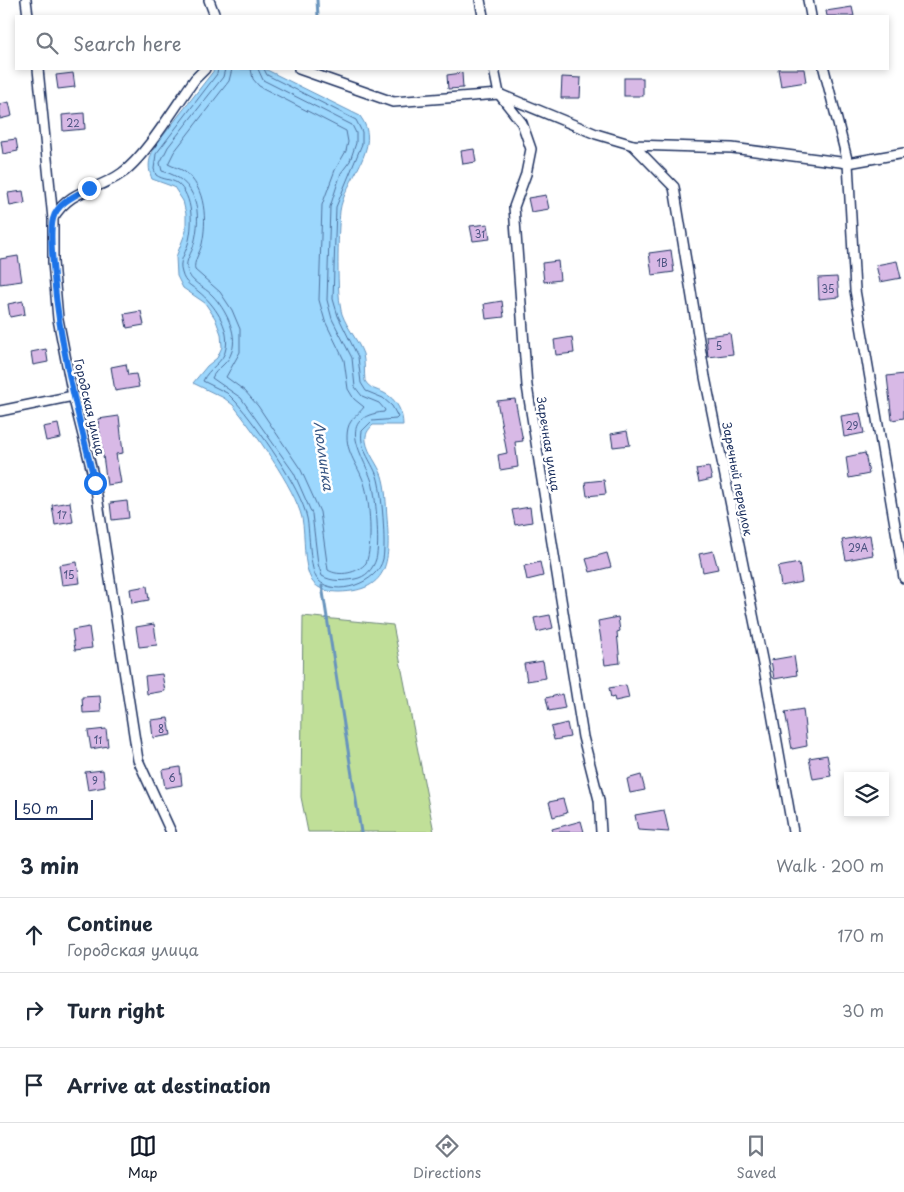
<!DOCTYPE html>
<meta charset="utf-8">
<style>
:root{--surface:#fff;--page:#f2f2f3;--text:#1f2937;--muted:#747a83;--line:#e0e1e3;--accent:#111827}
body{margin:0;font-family:"Playpen Sans",sans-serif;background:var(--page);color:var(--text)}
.controls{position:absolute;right:15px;bottom:15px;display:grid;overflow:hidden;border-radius:0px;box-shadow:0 2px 8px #0003}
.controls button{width:45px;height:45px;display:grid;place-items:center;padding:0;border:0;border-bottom:1px solid var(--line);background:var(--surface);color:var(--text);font:25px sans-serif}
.scale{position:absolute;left:15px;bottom:12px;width:78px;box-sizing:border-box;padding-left:5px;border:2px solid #1b2f5e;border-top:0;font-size:14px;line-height:18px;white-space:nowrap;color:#1b2f5e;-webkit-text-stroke:4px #fff;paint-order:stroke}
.stop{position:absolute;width:15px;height:15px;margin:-11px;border:4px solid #1a73e8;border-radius:50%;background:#fff}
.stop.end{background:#1a73e8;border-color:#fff;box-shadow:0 1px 5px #0008}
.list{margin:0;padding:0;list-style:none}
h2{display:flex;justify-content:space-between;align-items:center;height:65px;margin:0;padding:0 20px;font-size:21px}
h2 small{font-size:16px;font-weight:400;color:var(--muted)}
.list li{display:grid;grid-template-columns:32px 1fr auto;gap:15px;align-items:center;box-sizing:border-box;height:75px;padding:0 20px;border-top:1px solid var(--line)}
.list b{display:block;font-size:19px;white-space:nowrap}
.list p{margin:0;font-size:16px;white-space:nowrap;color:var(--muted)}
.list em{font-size:16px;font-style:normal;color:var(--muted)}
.icon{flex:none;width:28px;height:28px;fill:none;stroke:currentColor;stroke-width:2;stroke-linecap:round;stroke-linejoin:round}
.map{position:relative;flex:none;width:904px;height:832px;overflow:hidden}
.search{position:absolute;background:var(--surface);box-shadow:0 2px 8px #0003;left:15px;right:15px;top:15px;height:55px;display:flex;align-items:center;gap:12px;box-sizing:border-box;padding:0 18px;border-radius:0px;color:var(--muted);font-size:19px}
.sheet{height:290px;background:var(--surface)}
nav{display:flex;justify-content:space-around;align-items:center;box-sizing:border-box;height:70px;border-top:1px solid var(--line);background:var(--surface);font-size:14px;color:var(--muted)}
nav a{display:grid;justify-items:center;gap:2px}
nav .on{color:var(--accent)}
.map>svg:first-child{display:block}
.green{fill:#c0df98;stroke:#6e877b}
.water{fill:#9cd7fd;stroke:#6894bd}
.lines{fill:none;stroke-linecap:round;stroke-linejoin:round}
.shore{stroke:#4f729e;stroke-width:1}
.stream{stroke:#6894bd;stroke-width:3}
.building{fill:#d8b9e6;stroke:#1b2f5e}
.minor-casing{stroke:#1b2f5e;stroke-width:12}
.minor{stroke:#fff;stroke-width:9}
.route{stroke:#1a73e8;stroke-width:6}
.labels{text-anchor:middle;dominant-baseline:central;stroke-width:5;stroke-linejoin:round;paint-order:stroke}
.number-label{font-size:10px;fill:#4a5280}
.street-label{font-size:12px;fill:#1b2f5e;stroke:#fff}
.water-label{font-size:14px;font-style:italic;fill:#3b5986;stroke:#fff}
</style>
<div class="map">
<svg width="904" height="832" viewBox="0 0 904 832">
<rect width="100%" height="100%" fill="#fff"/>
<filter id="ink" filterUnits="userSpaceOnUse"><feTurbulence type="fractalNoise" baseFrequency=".02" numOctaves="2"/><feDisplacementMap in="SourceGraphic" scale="10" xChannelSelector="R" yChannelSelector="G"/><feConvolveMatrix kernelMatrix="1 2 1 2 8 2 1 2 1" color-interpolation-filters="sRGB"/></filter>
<g filter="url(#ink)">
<polygon class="green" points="303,616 393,625 434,832 308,832 301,797"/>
<path class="water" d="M215,69h50l95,47c24,31 -16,64 -20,95 -2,22 -4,84 2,103 5,14 16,26 21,40 2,8 1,18 2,27 6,9 11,8 19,12 13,6 19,20 19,32h-30c-5,5 -8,9 -7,16 2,13 12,23 16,35 4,13 4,28 5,41 3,41 4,74 -48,75 -9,0 -21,-2 -27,-11 -10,-17 -6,-43 -10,-63 -7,-30 -49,-88 -69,-113l-9,-7 -31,-15 14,-17 10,-8 5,-11 -1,-13 -6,-16 -10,-15 -22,-15 -6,-12 -1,-19 10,-26v-17l-3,-13 -9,-14 -22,-8c-6,-15 -2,-25 7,-38z"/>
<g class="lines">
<g class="shore">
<path d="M218,69l-1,5 -61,80 -2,15 2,6c7,5 15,4 21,8 17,13 16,44 11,61 -3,11 -10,17 -6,29 3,11 9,12 17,19 15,12 31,35 27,56 -2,15 -18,20 -23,33l24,12 9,9c21,24 65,86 71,116 3,14 2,53 11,62 17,18 60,3 65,-21 3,-14 -1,-69 -6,-83 -6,-16 -18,-28 -15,-45l10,-10 24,-2 2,-2 -6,-11 -9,-8 -17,-7 -5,-8 -3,-26 -20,-41 -5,-17 3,-92 26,-63v-12l-6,-12 -89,-45 -3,-6"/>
<path d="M225,69l-2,8 -55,70 -8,16 2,8c36,9 40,42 32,73 -2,9 -9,16 -7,25 3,14 17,17 26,27 12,13 25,37 19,55 -4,14 -16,17 -20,27l29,20 53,75 18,41 6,50 4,12c10,6 22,5 33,3 11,-2 18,-10 21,-20 4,-12 0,-68 -5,-80 -9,-26 -36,-62 13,-67l1,-2 -6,-7 -17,-7 -7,-9 -3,-29 -20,-39 -5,-19 3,-93 11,-34 9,-12 6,-18v-10l-4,-8 -89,-45 -5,-11"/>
<path d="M232,69l-3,12 -55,71 -6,12c5,3 12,4 17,8 21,16 22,49 17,72 -2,9 -9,17 -7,26l25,22 12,18 8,19v23l-14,25 19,14 13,15 43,64 19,42 8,58c11,7 30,3 38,-7 7,-16 4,-63 -2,-80 -6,-19 -21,-33 -16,-55 2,-9 11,-14 16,-21l-10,-8 -6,-10 -4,-29 -19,-39 -6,-21 3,-95 13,-35 11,-19 2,-9 -2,-11 -87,-45 -6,-7 -2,-10"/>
</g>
<g class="stream">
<polyline points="317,0 318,16"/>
<polyline points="322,586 361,832"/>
</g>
</g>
<g class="building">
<polygon points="852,7 854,16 827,16 826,11"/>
<polygon points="778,69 804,69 806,82 781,86"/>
<polygon points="73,73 75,87 58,89 56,75"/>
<polygon points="462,73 463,88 448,89 447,75"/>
<polygon points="562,77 581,78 580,98 561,98"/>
<rect x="624" y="78" width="19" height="18"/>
<polygon points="9,102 12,116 0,119 0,104"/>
<polygon points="84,113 85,129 63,131 62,115"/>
<polygon points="16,139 18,151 3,154 1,141"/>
<polygon points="474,149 476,162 463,164 461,151"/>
<polygon points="23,191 25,203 10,206 8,193"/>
<polygon points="546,195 549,209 531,212 528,198"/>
<polygon points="488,224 490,239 473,241 470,226"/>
<polygon points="671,250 674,272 652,275 649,253"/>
<polygon points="18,256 22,281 0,284 0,259"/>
<polygon points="558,261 560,280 544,282 542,263"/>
<polygon points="897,261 901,278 880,282 876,265"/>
<polygon points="837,277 839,297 819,299 818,278"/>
<polygon points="23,301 25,314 10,317 8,304"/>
<polygon points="502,301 504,317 486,319 484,304"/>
<polygon points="141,311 144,325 127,328 124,314"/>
<polygon points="730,333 733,354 708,357 706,336"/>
<polygon points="572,337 574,353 556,355 554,340"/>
<polygon points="46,349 48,362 33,365 31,352"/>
<polygon points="126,364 128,375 136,374 139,387 115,391 111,367"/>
<polygon points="904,374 904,418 892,420 887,376"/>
<polygon points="515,399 523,441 515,442 518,467 500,470 498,455 507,453 497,401"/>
<polygon points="860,413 864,433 844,437 841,416"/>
<polygon points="119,416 123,453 116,454 121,483 107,485 98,419"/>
<polygon points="58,424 61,438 46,441 43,427"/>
<polygon points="627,431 630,445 613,447 611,434"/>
<polygon points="865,453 869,474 849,478 846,457"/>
<polygon points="709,467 712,479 699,482 696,469"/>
<polygon points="604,480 606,494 587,496 585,482"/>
<polygon points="127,501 129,518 112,520 110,503"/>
<polygon points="70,502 73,522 55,525 52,505"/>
<polygon points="530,507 532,522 515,525 512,510"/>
<polygon points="870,535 873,555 846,560 842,540"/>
<polygon points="713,551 718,569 703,572 699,554"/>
<polygon points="607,553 611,567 590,572 586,559"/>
<polygon points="77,562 80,583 62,585 59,565"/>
<polygon points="540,562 543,576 527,580 524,566"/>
<polygon points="799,563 802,582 781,586 778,567"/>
<polygon points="147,586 149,600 132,603 130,589"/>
<polygon points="550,615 553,628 537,632 534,618"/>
<polygon points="618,617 620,631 617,632 620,663 605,665 598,621"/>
<polygon points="154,624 157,645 139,647 136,627"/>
<polygon points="89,627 92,648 75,650 72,630"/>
<polygon points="794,656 797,675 774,679 771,660"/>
<polygon points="543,661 546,678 527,681 524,664"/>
<polygon points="162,674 165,691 147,694 145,676"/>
<polygon points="626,685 629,698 615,701 614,697 611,698 609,688"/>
<polygon points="562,694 565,708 549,711 546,698"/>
<polygon points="100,696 101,712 83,713 82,697"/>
<polygon points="803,709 807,746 792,749 785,712"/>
<polygon points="168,718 171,735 153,738 151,720"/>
<polygon points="567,723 570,737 554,740 551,727"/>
<polygon points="106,729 108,746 91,749 88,731"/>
<polygon points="827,755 831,776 813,779 809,758"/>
<polygon points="180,767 182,785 165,788 162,770"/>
<polygon points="103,770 105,787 88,790 85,772"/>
<polygon points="641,775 645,790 630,793 627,779"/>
<polygon points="563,799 567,813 553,817 549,802"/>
<polygon points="664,810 669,832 638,830 635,815"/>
<polygon points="581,821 584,832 553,832 552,829"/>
</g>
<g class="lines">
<g class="minor-casing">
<g id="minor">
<polyline points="26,0 28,16"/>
<polyline points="209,0 215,16"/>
<polyline points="480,0 483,16"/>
<polyline points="808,0 811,16"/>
<polyline points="38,69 53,219 53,262 58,319 73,396 95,483 138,760 171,832"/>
<polyline points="299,69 393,102 499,94 596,134 633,145 732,148 848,163 904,153"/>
<polyline points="494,69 499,94 522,123 531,149 526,174 514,207 527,386 583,737 599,800 601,832"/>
<polyline points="824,69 848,163 855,290 904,578"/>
<polyline points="633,145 674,187 705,377 765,674 793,832"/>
<path d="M53,218c19,-31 43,-26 69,-45 24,-17 54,-68 73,-94l10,-10"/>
<polyline points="0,411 73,396"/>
</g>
</g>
<use href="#minor" class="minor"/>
</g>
</g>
<g class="lines" filter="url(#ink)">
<path class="route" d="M89,188c-13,7 -32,15 -36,31 -4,15 0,42 1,58 6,70 24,138 41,206"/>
</g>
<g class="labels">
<g class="number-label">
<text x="73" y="122">22</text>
<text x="480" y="233">31</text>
<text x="662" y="262">1В</text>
<text x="828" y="288">35</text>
<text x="719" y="345">5</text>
<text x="852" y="425">29</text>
<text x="62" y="514">17</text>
<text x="858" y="547">29А</text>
<text x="69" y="574">15</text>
<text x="161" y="728">8</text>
<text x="98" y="739">11</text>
<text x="172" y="777">6</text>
<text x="95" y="780">9</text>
</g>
<g class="street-label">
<text transform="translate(90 407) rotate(77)">Городская улица</text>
<text transform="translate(549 444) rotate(81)">Заречная улица</text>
<text transform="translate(738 479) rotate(79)">Заречный переулок</text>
</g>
<g class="water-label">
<text transform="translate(324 456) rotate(82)">Люллинка</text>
</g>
</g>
</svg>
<div class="controls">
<button><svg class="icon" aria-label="layers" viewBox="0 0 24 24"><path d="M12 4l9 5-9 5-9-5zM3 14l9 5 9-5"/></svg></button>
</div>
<div class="scale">50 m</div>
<div class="stop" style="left:95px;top:483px"></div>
<div class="stop end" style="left:89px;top:188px"></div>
<div class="search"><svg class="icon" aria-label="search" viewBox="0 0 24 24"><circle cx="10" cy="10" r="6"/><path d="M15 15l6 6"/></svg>Search here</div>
</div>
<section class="sheet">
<h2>3 min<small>Walk · 200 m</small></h2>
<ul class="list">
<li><svg class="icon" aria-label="ahead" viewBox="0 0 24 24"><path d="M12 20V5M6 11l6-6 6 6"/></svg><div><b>Continue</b><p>Городская улица</p></div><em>170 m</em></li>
<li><svg class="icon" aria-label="right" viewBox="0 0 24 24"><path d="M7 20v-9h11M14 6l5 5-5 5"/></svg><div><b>Turn right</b></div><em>30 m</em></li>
<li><svg class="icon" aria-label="arrive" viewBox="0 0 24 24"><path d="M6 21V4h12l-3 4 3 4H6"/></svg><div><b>Arrive at destination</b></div></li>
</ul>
</section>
<nav>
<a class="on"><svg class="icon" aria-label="map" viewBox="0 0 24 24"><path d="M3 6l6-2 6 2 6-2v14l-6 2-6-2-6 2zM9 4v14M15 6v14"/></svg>Map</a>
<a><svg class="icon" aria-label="directions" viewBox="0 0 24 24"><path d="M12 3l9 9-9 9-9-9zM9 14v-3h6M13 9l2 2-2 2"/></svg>Directions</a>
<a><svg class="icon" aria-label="saved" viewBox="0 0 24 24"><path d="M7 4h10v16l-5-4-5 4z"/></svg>Saved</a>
</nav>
